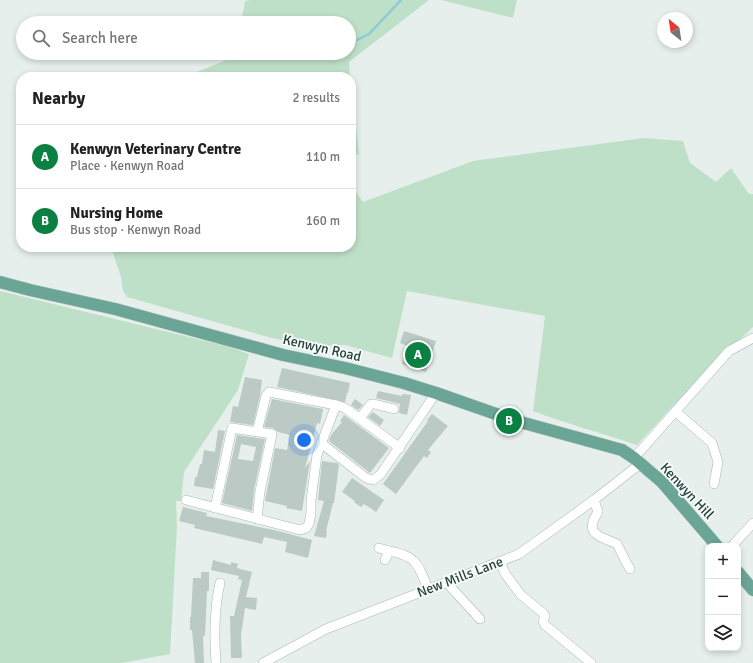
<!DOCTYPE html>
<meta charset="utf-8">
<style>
:root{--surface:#fff;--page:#f2f2f2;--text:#202124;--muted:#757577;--line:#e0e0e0;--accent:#0b8043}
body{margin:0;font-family:Signika,sans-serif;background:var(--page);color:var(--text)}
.controls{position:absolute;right:12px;bottom:12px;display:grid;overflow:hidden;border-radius:8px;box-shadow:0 2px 6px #0003}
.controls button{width:36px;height:36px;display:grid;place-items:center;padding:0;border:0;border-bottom:1px solid var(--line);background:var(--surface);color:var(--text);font:20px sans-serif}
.compass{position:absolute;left:657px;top:12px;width:36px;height:36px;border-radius:50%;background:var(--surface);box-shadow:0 2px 6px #0003;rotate:330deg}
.you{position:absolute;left:304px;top:440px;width:14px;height:14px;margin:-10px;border:3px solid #fff;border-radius:50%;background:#1a73e8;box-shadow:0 0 0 6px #1a73e833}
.badge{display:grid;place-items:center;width:26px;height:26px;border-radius:50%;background:var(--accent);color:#fff;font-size:13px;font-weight:700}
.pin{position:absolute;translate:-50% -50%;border:2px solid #fff;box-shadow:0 1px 4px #0006}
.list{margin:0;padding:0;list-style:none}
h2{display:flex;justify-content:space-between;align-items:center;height:52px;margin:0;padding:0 16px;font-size:17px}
h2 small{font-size:13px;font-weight:400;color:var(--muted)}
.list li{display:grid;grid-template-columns:26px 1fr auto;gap:12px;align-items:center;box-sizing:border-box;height:64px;padding:0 16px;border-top:1px solid var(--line)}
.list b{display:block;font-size:15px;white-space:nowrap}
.list p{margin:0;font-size:13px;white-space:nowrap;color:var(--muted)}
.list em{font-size:13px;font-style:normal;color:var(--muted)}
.icon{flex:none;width:22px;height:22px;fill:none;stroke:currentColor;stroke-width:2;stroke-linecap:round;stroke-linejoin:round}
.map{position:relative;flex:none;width:753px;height:663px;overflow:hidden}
.search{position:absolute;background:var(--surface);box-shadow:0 2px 6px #0003;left:16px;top:16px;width:340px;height:44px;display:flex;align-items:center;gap:10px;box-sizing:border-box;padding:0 14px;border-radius:22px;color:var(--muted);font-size:15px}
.panel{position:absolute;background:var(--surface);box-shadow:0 2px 6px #0003;left:16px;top:72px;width:340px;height:180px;border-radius:16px}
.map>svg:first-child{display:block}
.green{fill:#bfe0c8}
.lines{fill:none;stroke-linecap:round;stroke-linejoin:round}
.stream{stroke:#8ec9d4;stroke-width:2.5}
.building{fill:#bbcac4;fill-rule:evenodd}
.minor-casing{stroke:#a8b8b2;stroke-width:10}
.major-casing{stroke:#c2cac8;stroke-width:13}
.minor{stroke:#fff;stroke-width:9}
.major{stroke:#6aa596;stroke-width:12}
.labels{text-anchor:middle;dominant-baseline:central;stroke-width:3.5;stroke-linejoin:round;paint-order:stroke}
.street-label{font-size:14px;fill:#24423a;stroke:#f7fbf9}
</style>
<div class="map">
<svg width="753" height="663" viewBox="0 0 753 663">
<rect width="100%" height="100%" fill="#e6efeb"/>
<g class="green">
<polygon points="251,0 429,0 349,62 350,77 184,77 234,57 235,53 349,53 349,23 241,23 245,1"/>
<polygon points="441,0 517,0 513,18"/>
<polygon points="351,84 359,155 351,152"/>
<path d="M644,138l39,3 7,22 26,19 15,-14 18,26h4v133l-83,82 -33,36c-35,-12 -70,-21 -104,-34l12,-95 -138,-25 -15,67 -47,-13h-14l-10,3 -49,-10 -145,-41 -4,-6 -2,-14 -10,-30h240v-62l12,17 110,-41z"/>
<polygon points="0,291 230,347 249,354 238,390 184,472 181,501 176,501 177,527 170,654 122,663 0,663"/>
</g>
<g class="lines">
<polyline class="stream" points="349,44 369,34 401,0"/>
</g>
<g class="building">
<polygon points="404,331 436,341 426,372 402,364 408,346 400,343"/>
<polygon points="282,368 350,383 348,393 346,393 347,394 345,402 277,387"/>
<polygon points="245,377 262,380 260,396 253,425 230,422 233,406 238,407"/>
<polygon points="378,391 402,396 402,394 411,395 407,415 399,413 400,404 376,398"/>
<polygon points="272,399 323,409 320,424 317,423 305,468 310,461 302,511 286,508 287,506 265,501 275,448 287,450 290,435 278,432 273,428 264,427"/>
<polygon points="355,399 363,405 358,410 351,405"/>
<polygon points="373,412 384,420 380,426 368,417"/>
<polygon points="432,414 448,426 428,450 431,452 427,458 424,456 396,494 383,484 428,421 427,420"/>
<polygon points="344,415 389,448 370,473 329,441 331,435 342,422 340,421"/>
<polygon points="218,430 225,431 213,489 194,486 195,477 197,477 200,464 202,464 204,450 215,452"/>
<path d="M237,435l28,4 -11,51 -2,21 -30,-8zM241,444l15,3 -3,14 -15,-2z"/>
<polygon points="322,461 337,463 339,465 334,503 333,503 326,531 327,531 326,538 314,536 324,501 318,500"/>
<polygon points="352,478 384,500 376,512 364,504 361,507 354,502 355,501 342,492"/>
<polygon points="183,507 207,513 206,516 274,530 312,540 308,558 285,552 287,542 264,537 262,544 194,528 195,525 179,521"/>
<polygon points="213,560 231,565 231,562 238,564 237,568 252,572 246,597 257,598 256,610 245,608 241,635 242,658 231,658 230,616 234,616 242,580 238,579 239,576 211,570"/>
<polygon points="201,572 209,572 209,591 207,591 205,636 203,636 204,663 195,663 192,630 190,630 190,617 191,617 193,578 201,578"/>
</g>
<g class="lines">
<g class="minor-casing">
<g id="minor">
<polyline points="676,412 712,443 718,462 714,484"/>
<polyline points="360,418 371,404 374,404 394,409"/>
<polyline points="257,432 266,396 269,392 336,405"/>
<polyline points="321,443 366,478 373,480 380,475 436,393"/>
<polyline points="634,458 729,351 753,338"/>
<polyline points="186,500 300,530 306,528 309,524 311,513 311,500 317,455 336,405 345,408 400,448"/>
<path d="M594,500l4,12c-15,23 2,24 19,32l9,18 4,7"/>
<polyline points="215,508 232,428 272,434 260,491 257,519"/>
<polyline points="732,546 753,523"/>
<polyline points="379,548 389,551 385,560"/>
<path d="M389,551c28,5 29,13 39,38"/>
<polyline points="500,562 506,575 521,595 543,613 545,616 543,621 545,625 591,663"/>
<polyline points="446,582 480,619"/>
<path d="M216,663c-2,-27 -2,-54 4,-80"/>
<polyline points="263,663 326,629 519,554 594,500 640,464"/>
</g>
</g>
<g class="major-casing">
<g id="major">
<polyline points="0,282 30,290 115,309 283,355 345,368 404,383 436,393 513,420 622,450 634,458 662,482 717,546"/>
<polyline points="738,572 753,590"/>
</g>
</g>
<use href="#minor" class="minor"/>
<use href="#major" class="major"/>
</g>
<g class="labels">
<g class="street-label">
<text transform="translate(322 348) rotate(13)">Kenwyn Road</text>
<text transform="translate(687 491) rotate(47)">Kenwyn Hill</text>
<text transform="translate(460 577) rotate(-21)">New Mills Lane</text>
</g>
</g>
</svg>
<div class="controls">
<button>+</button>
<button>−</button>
<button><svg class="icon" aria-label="layers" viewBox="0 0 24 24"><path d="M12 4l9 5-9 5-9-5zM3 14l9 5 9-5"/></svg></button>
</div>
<svg class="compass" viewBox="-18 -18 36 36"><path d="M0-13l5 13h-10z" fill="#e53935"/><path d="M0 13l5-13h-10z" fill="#757577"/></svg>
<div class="you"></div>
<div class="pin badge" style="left:418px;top:355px">A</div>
<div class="pin badge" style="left:509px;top:421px">B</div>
<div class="search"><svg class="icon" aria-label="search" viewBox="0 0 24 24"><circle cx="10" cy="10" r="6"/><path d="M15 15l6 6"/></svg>Search here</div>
<section class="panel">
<h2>Nearby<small>2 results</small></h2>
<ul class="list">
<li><span class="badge">A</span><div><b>Kenwyn Veterinary Centre</b><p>Place · Kenwyn Road</p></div><em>110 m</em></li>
<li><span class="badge">B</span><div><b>Nursing Home</b><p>Bus stop · Kenwyn Road</p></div><em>160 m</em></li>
</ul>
</section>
</div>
